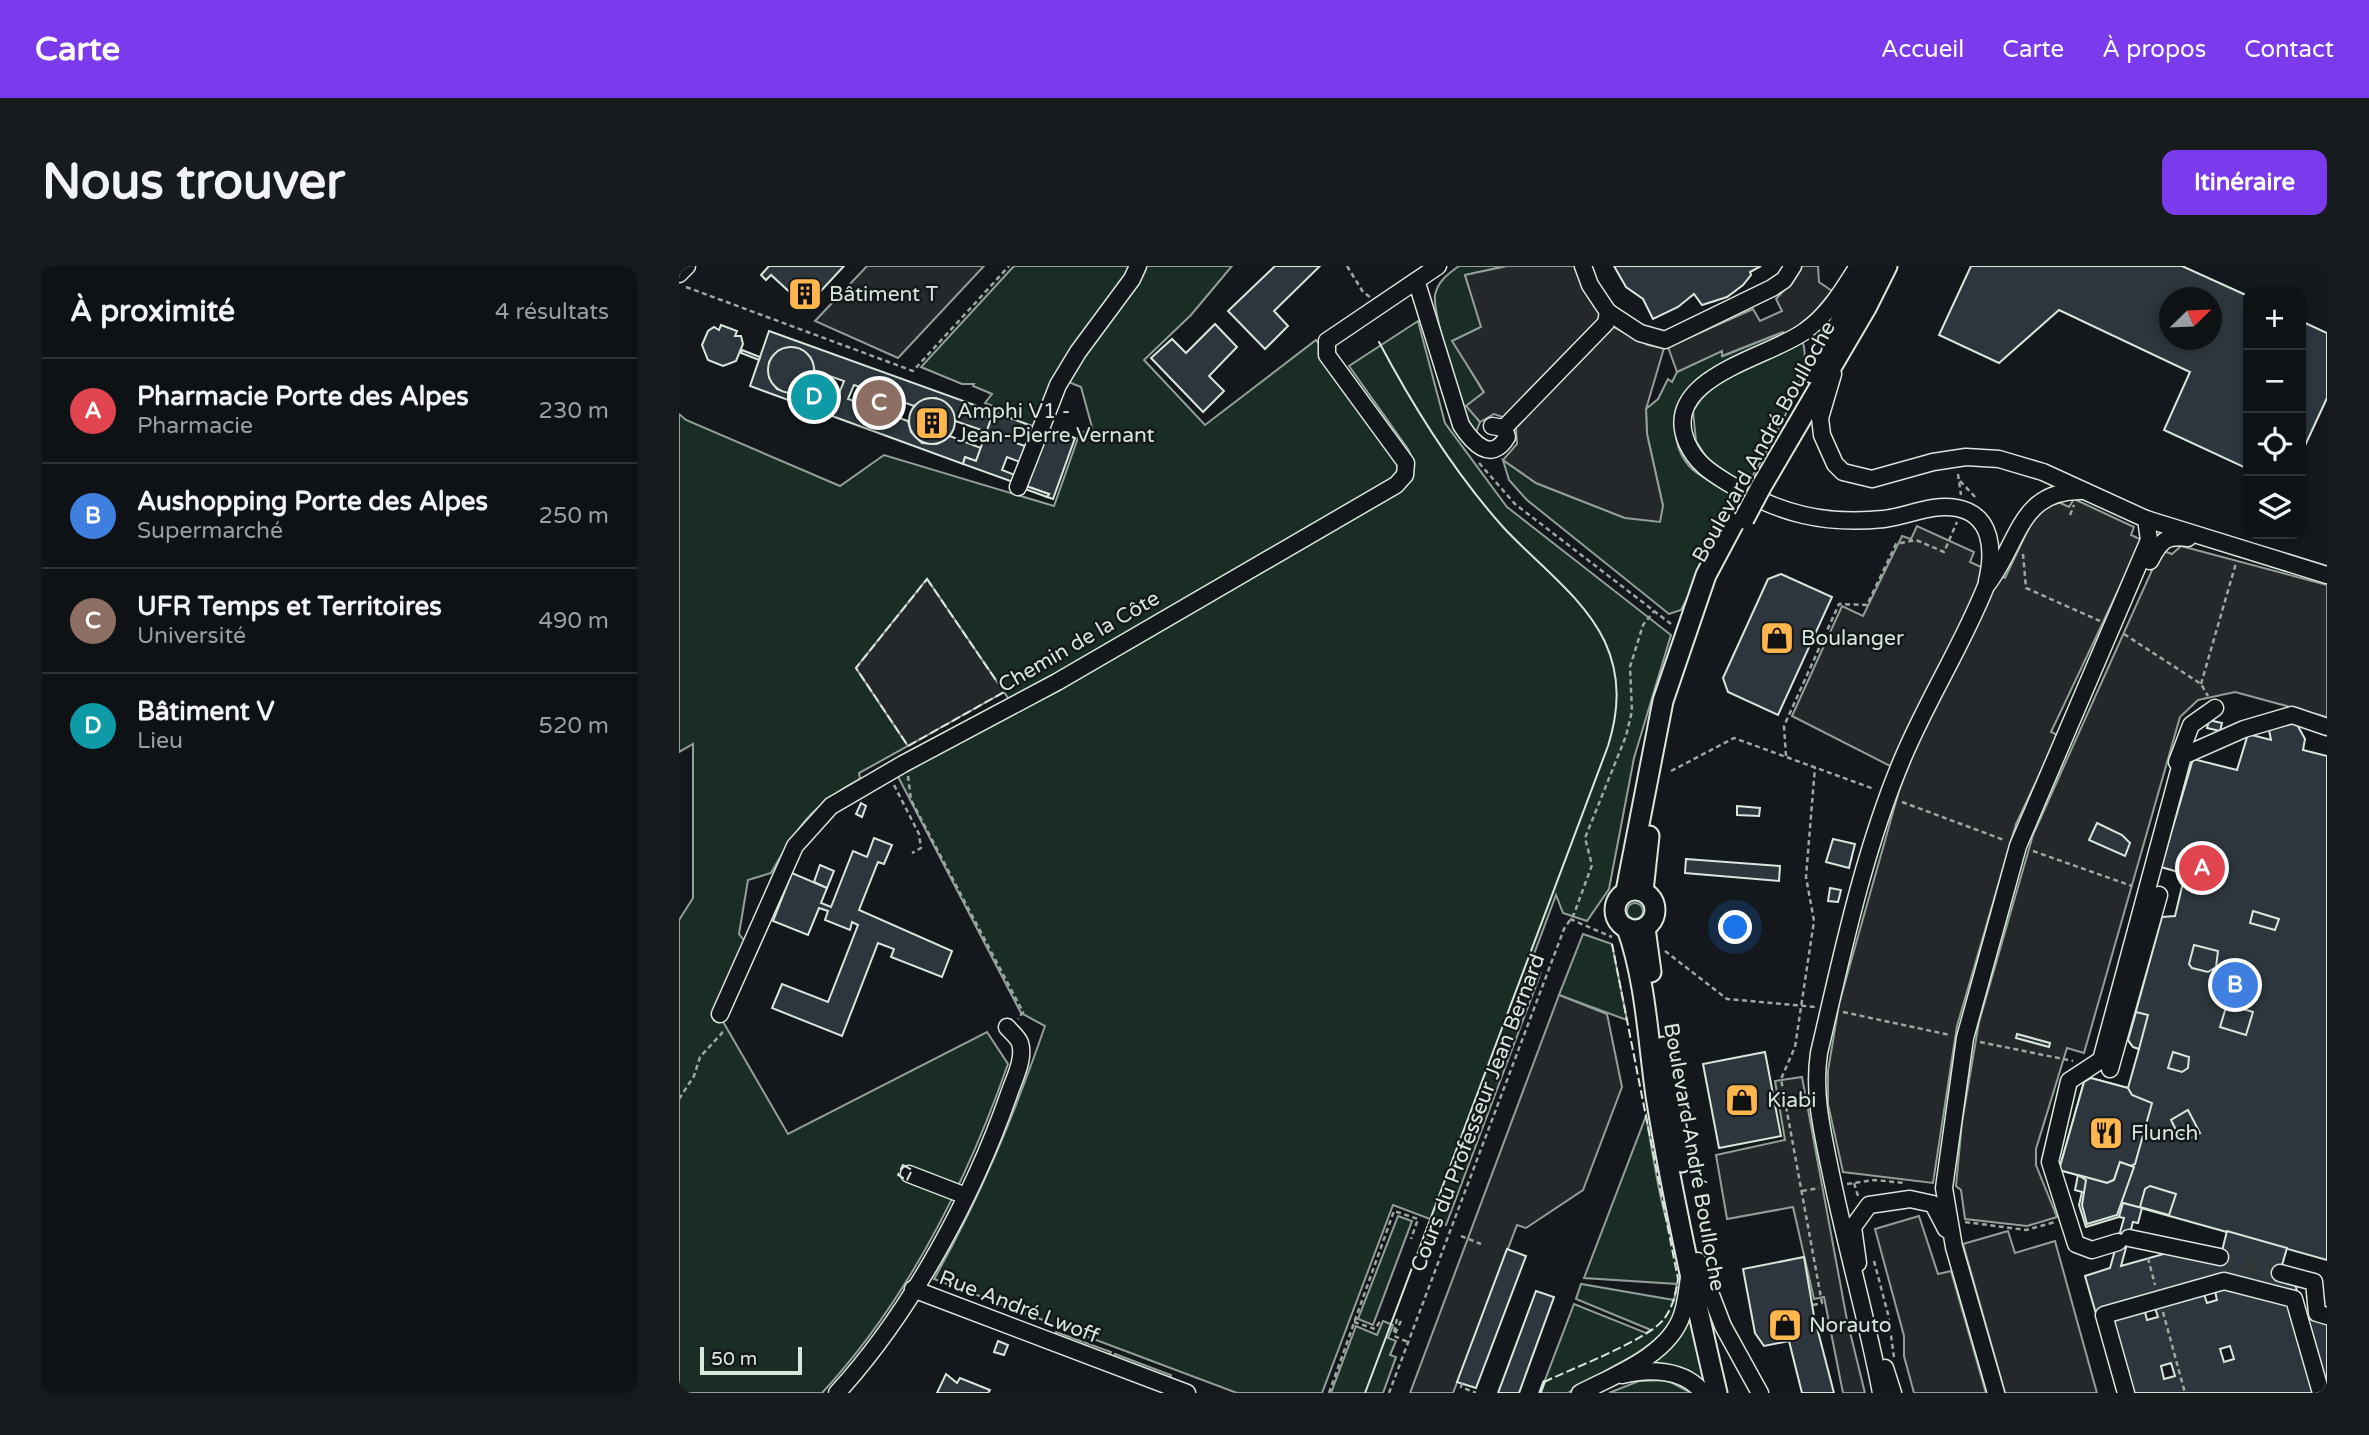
<!DOCTYPE html>
<html lang="fr">
<meta charset="utf-8">
<style>
:root{--surface:#0f1215;--page:#181b1e;--text:#f1f3f6;--muted:#9b9ea0;--line:#2f3234;--accent:#7c3aed}
body{margin:0;font-family:"Varela Round",sans-serif;background:var(--page);color:var(--text)}
.controls{position:absolute;right:21px;top:21px;display:grid;overflow:hidden;border-radius:14px;box-shadow:0 4px 10px #0003}
.controls button{width:63px;height:63px;display:grid;place-items:center;padding:0;border:0;border-bottom:2px solid var(--line);background:var(--surface);color:var(--text);font:35px sans-serif}
.compass{position:absolute;left:1480px;top:21px;width:63px;height:63px;border-radius:50%;background:var(--surface);box-shadow:0 4px 10px #0003;rotate:67deg}
.scale{position:absolute;left:21px;bottom:18px;width:102px;box-sizing:border-box;padding-left:7px;border:4px solid #d8e6dc;border-top:0;font-size:19px;line-height:24px;white-space:nowrap;color:#d8e6dc;-webkit-text-stroke:5px #14181c;paint-order:stroke}
.you{position:absolute;left:1057px;top:662px;width:24px;height:24px;margin:-18px;border:5px solid #fff;border-radius:50%;background:#1a73e8;box-shadow:0 0 0 10px #1a73e833}
.badge{display:grid;place-items:center;width:46px;height:46px;border-radius:50%;background:var(--accent);color:#fff;font-size:23px;font-weight:700}
.pin{position:absolute;translate:-50% -50%;border:4px solid #fff;box-shadow:0 2px 7px #0006}
.list{margin:0;padding:0;list-style:none}
h2{display:flex;justify-content:space-between;align-items:center;height:91px;margin:0;padding:0 28px;font-size:30px}
h2 small{font-size:23px;font-weight:400;color:var(--muted)}
.list li{display:grid;grid-template-columns:46px 1fr auto;gap:21px;align-items:center;box-sizing:border-box;height:105px;padding:0 28px;border-top:2px solid var(--line)}
.list b{display:block;font-size:26px;white-space:nowrap}
.list p{margin:0;font-size:23px;white-space:nowrap;color:var(--muted)}
.list em{font-size:23px;font-style:normal;color:var(--muted)}
.icon{flex:none;width:38px;height:38px;fill:none;stroke:currentColor;stroke-width:2;stroke-linecap:round;stroke-linejoin:round}
.map{position:relative;flex:none;width:1648px;height:1127px;overflow:hidden;border-radius:14px}
header{display:flex;align-items:center;gap:42px;box-sizing:border-box;height:98px;padding:0 35px;background:var(--accent);color:#fff}
header strong{font-size:33px}
nav{display:flex;gap:38px;margin-inline-start:auto;font-size:24px}
.intro{display:flex;align-items:center;justify-content:space-between;box-sizing:border-box;height:168px;padding:0 42px}
h1{margin:0;font-size:49px}
.button{padding:18px 32px;border-radius:14px;background:var(--accent);color:#fff;font-size:24px;font-weight:700}
main{display:flex;gap:42px;padding:0 42px}
aside{flex:1;background:var(--surface);border-radius:14px;box-shadow:0 4px 10px #0003}
.map>svg:first-child{display:block}
.green{fill:#1a2d24;stroke:#939e99;stroke-width:2}
.parking{fill:#24282b;stroke:#939e99;stroke-width:2}
.building{fill:#2c363c;stroke:#d8e6dc;stroke-width:2;fill-rule:evenodd}
.lines{fill:none;stroke-linecap:round;stroke-linejoin:round}
.minor-tunnel{stroke:#313739;stroke-width:16;stroke-dasharray:16 8;stroke-linecap:butt}
.minor-casing{stroke:#d8e6dc;stroke-width:19}
.major-casing{stroke:#d8e6dc;stroke-width:23}
.path{stroke:#9da8a2;stroke-width:2.5;stroke-dasharray:5 3.5;stroke-linecap:butt}
.minor{stroke:#14181c;stroke-width:16}
.major{stroke:#14181c;stroke-width:19}
.tram{stroke:#d8e6dc;stroke-width:2}
.major-bridge-casing{stroke:#d8e6dc;stroke-width:23;stroke-linecap:butt}
.major-bridge{stroke:#14181c;stroke-width:19}
.fence{stroke:#d8e6dc;stroke-width:2;stroke-dasharray:9 3.5;stroke-linecap:butt}
.wall{stroke:#d8e6dc;stroke-width:3.5}
.labels{text-anchor:middle;dominant-baseline:central;stroke-width:5;stroke-linejoin:round;paint-order:stroke}
.poi-label{font-size:21px;fill:#d8e6dc;stroke:#14181c;text-anchor:start}
.street-label{font-size:21px;fill:#d8e6dc;stroke:#14181c}
</style>
<header>
<strong>Carte</strong>
<nav><a>Accueil</a><a>Carte</a><a>À propos</a><a>Contact</a></nav>
</header>
<div class="intro"><h1>Nous trouver</h1><a class="button">Itinéraire</a></div>
<main>
<aside>
<h2>À proximité<small>4 résultats</small></h2>
<ul class="list">
<li><span class="badge" style="background:#e0444e">A</span><div><b>Pharmacie Porte des Alpes</b><p>Pharmacie</p></div><em>230 m</em></li>
<li><span class="badge" style="background:#3f7fe0">B</span><div><b>Aushopping Porte des Alpes</b><p>Supermarché</p></div><em>250 m</em></li>
<li><span class="badge" style="background:#8d6e63">C</span><div><b>UFR Temps et Territoires</b><p>Université</p></div><em>490 m</em></li>
<li><span class="badge" style="background:#0f9aa8">D</span><div><b>Bâtiment V</b><p>Lieu</p></div><em>520 m</em></li>
</ul>
</aside>
<div class="map">
<svg width="1648" height="1127" viewBox="0 0 1648 1127">
<rect width="100%" height="100%" fill="#14181c"/>
<g class="green">
<polygon points="335,0 454,0 355,164 353,160 313,146 314,140 306,137 313,128 294,120 295,118 283,118 242,101"/>
<path d="M468,0h85l-41,49 -47,45 61,65 111,-85 84,112 5,23 7,4 2,-17 -6,-13 -59,-83 69,-45 27,102 62,84 164,128 -37,123 -25,131 -22,32 -24,-8 -7,-18 -35,94 19,-14 -94,250 -53,-20 -71,188h-85l-303,-114c47,-83 80,-164 111,-253l-24,-13 -127,-244 118,-65 -85,-125 -71,89 52,78 -49,27 1,6c-49,27 -62,47 -89,94l-23,7 -9,54 8,10 -29,69 70,121 199,-102 21,32c-41,117 -101,237 -186,329h-143v-473l14,-22v-154l-14,8v-338l7,6 154,66 44,-31 170,51 25,-71 13,-8 -11,-40 -15,-6z"/>
<path d="M780,0h48l-42,9 17,52 -29,14 31,52 -17,13 13,16 -5,13c-10,-9 -43,-124 -40,-140 3,-14 13,-21 24,-29z"/>
<path d="M1104,66l5,2c-28,13 -62,24 -87,42 -29,21 -36,68 -8,94 14,11 31,19 46,28l-58,112 -12,4 -142,-114 -18,-20 -6,-20 33,23 89,35 38,-12 -16,-72 -1,-25 12,-10 10,-20 4,3 5,-10 45,-22 1,6z"/>
<path d="M1123,75c15,30 -39,115 -55,145l-35,-20 -16,-25 -3,-30 16,-24z"/>
<circle cx="956" cy="645" r="8"/>
<polygon points="904,668 933,678 948,754 880,729"/>
<path d="M967,850c6,32 10,64 18,95 21,77 35,110 -46,153 -10,5 -44,27 -51,29 -8,0 -19,0 -27,0l34,-89 72,29 5,-3 -75,-31 5,-15 93,16 3,-16 -93,-6z"/>
<polygon points="719,950 733,955 694,1059 679,1053"/>
<polygon points="1013,1051 1030,1123 971,1094 1007,1053"/>
<polygon points="704,1055 714,1059 709,1072 717,1075 711,1089 717,1091 704,1127 652,1127 677,1060 698,1069"/>
<polygon points="988,1114 1012,1127 930,1127 960,1115"/>
</g>
<g class="parking">
<polygon points="188,0 305,0 219,92 136,55"/>
<polygon points="828,0 896,0 910,32 927,57 969,79 985,82 967,143 968,168 984,240 981,256 946,252 857,217 824,194 838,178 837,161 833,154 815,148 801,156 787,140 805,126 773,75 802,61 786,9"/>
<polygon points="1123,0 1139,0 1140,16 1153,25 1134,48 1109,68 1104,66 1043,90 1043,85 998,106 989,81 1074,43 1081,55 1103,45 1097,33 1115,14"/>
<polygon points="1395,233 1455,261 1452,269 1463,274 1372,466 1379,469 1337,558 1278,760 1254,917 1164,906 1149,838 1149,805 1160,738 1225,507 1113,450 1163,340 1184,350 1223,270 1232,273 1238,260 1295,286 1291,296 1326,312 1356,249 1377,235 1390,241"/>
<polygon points="1502,280 1648,319 1648,451 1556,426 1519,434 1501,451 1405,787 1388,782 1357,883 1357,899 1378,951 1348,960 1286,953 1282,924 1277,920 1283,856 1300,756 1354,569 1482,284 1493,288"/>
<polygon points="248,313 325,426 229,480 177,402"/>
<polygon points="880,729 928,748 943,821 904,924 847,962 838,959 774,1127 731,1127"/>
<polygon points="1123,811 1168,1054 1186,1127 1164,1127 1145,1031 1135,1033 1114,941 1048,953 1037,889 1106,874 1096,815"/>
<polygon points="1240,950 1259,1008 1272,1005 1307,1127 1235,1127 1225,1090 1225,1070 1196,963"/>
<polygon points="1329,965 1336,987 1376,975 1418,1127 1326,1127 1284,978"/>
<polygon points="377,1066 432,1086 430,1090 375,1070"/>
<polygon points="436,1088 492,1109 491,1113 435,1092"/>
</g>
<g class="building">
<polygon points="90,0 165,0 127,41 92,9 87,14 82,9"/>
<polygon points="596,0 641,0 595,45 609,60 586,83 549,45"/>
<polygon points="935,0 1082,0 1071,6 1072,9 1064,19 1048,31 1023,39 1015,28 999,41 974,53 964,33 947,21"/>
<path d="M1292,0h211l66,30v173l-84,-39 26,-58 -131,-62 -60,53 -60,-28zM1490,32h42v42h-42z"/>
<polygon points="1622,55 1648,67 1648,132 1623,186"/>
<polygon points="536,58 558,81 530,110 545,125 524,146 472,92 493,73 507,87"/>
<polygon points="42,59 58,65 56,70 62,70 64,78 57,95 44,100 29,94 23,79 29,65 35,61 40,64"/>
<path d="M90,65l214,77 -2,7 10,4 -4,13 -32,-11 -6,-15 -13,-8 -11,1 -11,7 -40,-14 -6,15 40,14 3,11 11,11 15,1 13,-8 31,12 -5,13 -11,-4 -2,7 -213,-78zM113,81l18,10 5,14 29,10 -6,15 -28,-11 -12,8 -21,-4 -8,-12v-15l9,-11zM175,119l16,5 -5,15 -17,-6z"/>
<circle cx="112" cy="104" r="23"/>
<polygon points="63,84 81,91 80,94 62,87"/>
<circle cx="253" cy="155" r="23"/>
<polygon points="304,142 353,160 351,167 339,163 334,176 346,180 341,196 328,191 323,204 336,209 334,216 284,198 286,191 297,195 312,153 302,149"/>
<polygon points="368,162 391,170 389,174 367,165"/>
<polygon points="367,165 389,174 391,170 396,172 374,233 368,231 370,228 347,220"/>
<polygon points="347,220 370,228 368,231 346,223"/>
<polygon points="1102,308 1153,331 1099,449 1049,426 1044,412 1089,313"/>
<polygon points="1530,454 1543,457 1541,465 1528,462"/>
<polygon points="1609,454 1612,458 1616,455 1626,473 1624,484 1648,490 1648,994 1444,937 1440,951 1407,961 1400,939 1403,926 1396,924 1399,909 1380,904 1405,816 1412,812 1449,822 1460,783 1454,781 1449,774 1483,651 1496,650 1506,608 1482,601 1514,493 1558,504 1569,468 1592,474 1590,464"/>
<polygon points="182,537 187,540 183,551 177,548"/>
<polygon points="1058,540 1081,542 1080,550 1058,549"/>
<polygon points="1418,557 1443,569 1451,577 1446,590 1410,574"/>
<polygon points="195,572 213,579 205,598 199,596 180,644 273,685 263,711 212,691 215,683 199,677 163,770 93,742 103,718 149,736 179,659 173,656 171,664 146,654 149,645 140,642 129,669 94,655 113,607 148,622 142,637 152,641 174,585 188,591"/>
<polygon points="1154,573 1176,578 1170,602 1147,596"/>
<polygon points="1007,593 1101,600 1100,615 1006,607"/>
<polygon points="141,599 155,605 148,622 135,616"/>
<polygon points="1151,622 1162,624 1159,636 1149,635"/>
<polygon points="1574,645 1600,653 1596,664 1571,657"/>
<polygon points="1515,679 1539,685 1537,701 1529,706 1513,702 1510,698"/>
<polygon points="1548,738 1574,746 1567,769 1541,761"/>
<polygon points="1457,746 1469,749 1460,783 1454,781 1449,774"/>
<polygon points="1338,768 1371,777 1370,781 1337,772"/>
<polygon points="1086,786 1102,870 1040,882 1024,798"/>
<polygon points="1494,786 1510,791 1509,802 1503,806 1489,802"/>
<polygon points="1412,812 1449,822 1453,829 1473,837 1456,898 1452,900 1441,896 1435,914 1428,917 1380,904 1405,816"/>
<polygon points="1509,844 1521,867 1512,872 1499,868 1492,854"/>
<polygon points="1441,896 1455,901 1438,949 1408,958 1403,939 1407,914 1399,909 1428,917 1435,914"/>
<polygon points="1471,920 1497,928 1490,949 1461,941 1466,923"/>
<path d="M1444,937l19,5 -4,15 -5,-1 -12,44 53,-15 45,12 8,-32 60,17 -9,31 17,5 10,34 22,6v69h-208l-34,-117 25,-8 14,-50 -5,-1zM1535,1021l3,13 -10,3 -4,-12zM1475,1039l4,12 -11,3 -3,-12zM1551,1080l4,13 -10,3 -4,-13zM1492,1097l4,13 -11,3 -3,-13z"/>
<polygon points="828,983 847,990 797,1122 778,1116"/>
<polygon points="1125,991 1135,1050 1155,1127 1123,1127 1110,1075 1085,1080 1076,1067 1064,1003"/>
<polygon points="857,1025 875,1031 840,1127 819,1127"/>
<polygon points="319,1075 329,1079 325,1089 315,1086"/>
<polygon points="267,1108 278,1117 281,1112 311,1124 309,1127 258,1127"/>
</g>
<g class="lines">
<polyline class="minor-tunnel" points="1541,991 1601,1007"/>
<g class="minor-casing">
<g id="minor">
<path d="M1179,0c-16,25 -29,48 -53,65 -36,27 -146,46 -118,112 9,20 23,29 41,40 52,31 96,42 156,36 25,-3 48,-16 73,-11 36,7 37,44 30,73"/>
<polyline points="0,8 8,0"/>
<path d="M738,17l44,142c11,17 30,39 46,12l-3,-9 -12,-2"/>
<polyline points="929,46 961,67 986,74 1093,22 1105,14 1114,0"/>
<polyline points="1154,108 1141,152 1143,169 1156,198 1164,206 1193,213 1254,196 1287,191 1320,193 1364,206 1467,253 1470,274 1339,580 1286,772 1265,922 1275,981 1317,1127"/>
<polyline points="825,162 927,57 929,46 911,19 904,0"/>
<polyline points="339,221 379,119 399,86 453,13 459,0"/>
<polyline points="1467,253 1648,309"/>
<path d="M1471,295c10,-20 16,-26 38,-23"/>
<polyline points="1498,496 1512,459 1536,442"/>
<polyline points="41,748 116,580 152,540 224,498 378,416 717,219 726,209 727,197 648,89 648,75 759,0"/>
<polyline points="1431,803 1480,629"/>
<polyline points="230,908 287,930"/>
<polyline points="1450,972 1541,991"/>
<polyline points="1439,976 1413,984 1397,978 1371,896 1390,815 1422,794 1504,490 1565,463 1613,449 1648,461"/>
<polyline points="1019,995 1044,1060 1081,1127"/>
<polyline points="1179,997 1174,961 1190,939 1231,933 1254,938 1267,963"/>
<polyline points="1601,1007 1635,1016 1638,1047 1648,1050"/>
<polyline points="234,1023 508,1127"/>
<polyline points="1206,1102 1214,1127"/>
<path d="M943,1109c27,-7 63,-6 81,18"/>
<path d="M158,1127c74,-81 136,-196 172,-299 5,-15 16,-35 11,-51 -2,-6 -9,-11 -13,-16"/>
<path d="M901,1127c35,-18 89,-38 102,-78 4,-11 5,-25 7,-37"/>
<path d="M1202,1127c-14,-75 -36,-149 -51,-224 -8,-39 -17,-76 -11,-116 23,-98 44,-200 83,-293 25,-60 60,-114 84,-174 33,-41 32,-95 94,-95"/>
<polyline points="1447,1127 1425,1049 1545,1015 1615,1033 1642,1127"/>
</g>
</g>
<g class="major-casing">
<g id="major">
<polyline points="1134,107 1191,0"/>
<polyline points="1082,221 1187,42 1208,0"/>
<circle cx="956" cy="644" r="20"/>
<polyline points="947,625 984,435 1027,309 1060,247"/>
<polyline points="964,625 970,570"/>
<path d="M948,662c19,54 21,112 29,168 16,99 38,199 61,297"/>
<polyline points="966,662 972,706"/>
<polyline points="984,781 1003,896"/>
</g>
</g>
<g class="path">
<polyline points="668,0 684,26 691,31"/>
<polyline points="7,21 234,105 330,0"/>
<polyline points="800,197 836,238 992,358"/>
<polyline points="1279,208 1282,229"/>
<polyline points="1281,215 1298,233"/>
<polyline points="1391,249 1395,239"/>
<polyline points="1344,288 1347,322 1421,355"/>
<polyline points="1445,368 1522,418 1529,430"/>
<polyline points="1522,418 1557,297"/>
<polyline points="1107,490 1105,460 1160,338 1188,339 1217,278 1237,274 1265,286 1278,256"/>
<polyline points="992,505 1055,472 1195,523"/>
<polyline points="229,510 232,534 344,746 339,753"/>
<polyline points="215,519 240,568 242,582 233,587"/>
<polyline points="1223,536 1325,574"/>
<polyline points="1354,585 1453,620"/>
<polyline points="891,653 933,671"/>
<polyline points="986,685 1048,733 1137,741"/>
<polyline points="1164,746 1271,769"/>
<polyline points="1301,776 1394,795"/>
<polyline points="0,833 15,810 21,791 43,767 43,762"/>
<polyline points="1175,917 1179,930"/>
<polyline points="1168,918 1195,914 1227,917"/>
<polyline points="1123,925 1140,922"/>
<polyline points="1286,956 1347,964 1376,956"/>
<polyline points="782,970 802,978"/>
<polyline points="746,977 755,959"/>
<polyline points="751,979 754,966"/>
<polyline points="1469,992 1476,1019"/>
<polyline points="1195,995 1209,1048 1215,1091"/>
<polyline points="1134,1039 1143,1037 1102,813 1116,781 1135,655 1127,611 1136,501"/>
<polyline points="1484,1046 1506,1127"/>
<polyline points="722,1055 715,1070 729,1076"/>
<polyline points="675,1056 696,1063 702,1054"/>
<polyline points="715,1066 718,1053"/>
<polyline points="783,1117 782,1121 797,1127"/>
<polyline points="650,1127 715,945 739,953 732,973"/>
<polyline points="710,1127 885,663 895,648 913,599 906,572 947,470 953,445 951,401 964,359 975,345"/>
</g>
<use href="#minor" class="minor"/>
<use href="#major" class="major"/>
<path class="tram" d="M686,1127l243,-647c11,-35 13,-69 -3,-104 -21,-45 -69,-79 -102,-115 -50,-56 -89,-119 -124,-185"/>
<g class="major-bridge-casing">
<polyline id="major-bridge" points="1065,253 1082,221"/>
</g>
<use href="#major-bridge" class="major-bridge"/>
<g class="fence">
<polygon points="248,313 325,426 229,480 177,402"/>
<polygon points="224,899 233,904 228,914 219,909"/>
<path d="M865,1116c27,-13 104,-42 120,-63 9,-12 12,-26 14,-40l-66,-335"/>
</g>
<polyline class="wall" points="861,1127 865,1116"/>
</g>
<defs>
<g id="building-square" transform="scale(1.75)"><rect x="-9" y="-9" width="18" height="18" rx="4" fill="#ffb74d" stroke="#14181c"/><path d="M-4-6H4V6H1V3H-1V6H-4ZM-2.5-4.3h1.7v1.8h-1.7ZM.8-4.3h1.7v1.8H.8ZM-2.5-1h1.7V.8h-1.7ZM.8-1h1.7V.8H.8Z" fill="#111"/></g>
<g id="shop-square" transform="scale(1.75)"><rect x="-9" y="-9" width="18" height="18" rx="4" fill="#ffb74d" stroke="#14181c"/><path d="M-5-2.5h2.3a2.7 3.5 0 0 1 5.4 0H5L5.5 6h-11ZM-1.5-2.5h3a1.5 2.3 0 0 0-3 0Z" fill="#111"/></g>
<g id="restaurant-square" transform="scale(1.75)"><rect x="-9" y="-9" width="18" height="18" rx="4" fill="#ffb74d" stroke="#14181c"/><path d="M-5-6h1v4h1v-4h1v4h1v-4h1v5L-1.5 .5V6h-2V.5L-5-1ZM5-6V6H3V1.5H1.5Q1.5-4 5-6Z" fill="#111"/></g>
</defs>
<g fill-rule="evenodd">
<use href="#building-square" x="126" y="28"/>
<use href="#building-square" x="253" y="157"/>
<use href="#shop-square" x="1098" y="372"/>
<use href="#shop-square" x="1063" y="834"/>
<use href="#restaurant-square" x="1427" y="867"/>
<use href="#shop-square" x="1106" y="1059"/>
</g>
<g class="labels">
<g class="poi-label">
<text x="150" y="28">Bâtiment T</text>
<text x="278" y="145">Amphi V1 -<tspan x="278" dy="24">Jean-Pierre Vernant</tspan></text>
<text x="1122" y="372">Boulanger</text>
<text x="1088" y="834">Kiabi</text>
<text x="1452" y="867">Flunch</text>
<text x="1130" y="1059">Norauto</text>
</g>
<g class="street-label">
<text transform="translate(1085 176) rotate(-61)">Boulevard André Boulloche</text>
<text transform="translate(400 376) rotate(-30)">Chemin de la Côte</text>
<text transform="translate(799 847) rotate(-69)">Cours du Professeur Jean Bernard</text>
<text transform="translate(1015 891) rotate(80)">Boulevard André Boulloche</text>
<text transform="translate(340 1041) rotate(21)">Rue André Lwoff</text>
</g>
</g>
</svg>
<div class="controls">
<button>+</button>
<button>−</button>
<button><svg class="icon" aria-label="locate" viewBox="0 0 24 24"><circle cx="12" cy="12" r="6"/><path d="M12 2v4M12 18v4M2 12h4M18 12h4"/></svg></button>
<button><svg class="icon" aria-label="layers" viewBox="0 0 24 24"><path d="M12 4l9 5-9 5-9-5zM3 14l9 5 9-5"/></svg></button>
</div>
<svg class="compass" viewBox="-18 -18 36 36"><path d="M0-13l5 13h-10z" fill="#e53935"/><path d="M0 13l5-13h-10z" fill="#9b9ea0"/></svg>
<div class="scale">50 m</div>
<div class="you"></div>
<div class="pin badge" style="left:1523px;top:602px;background:#e0444e">A</div>
<div class="pin badge" style="left:1556px;top:719px;background:#3f7fe0">B</div>
<div class="pin badge" style="left:200px;top:137px;background:#8d6e63">C</div>
<div class="pin badge" style="left:135px;top:131px;background:#0f9aa8">D</div>
</div>
</main>
